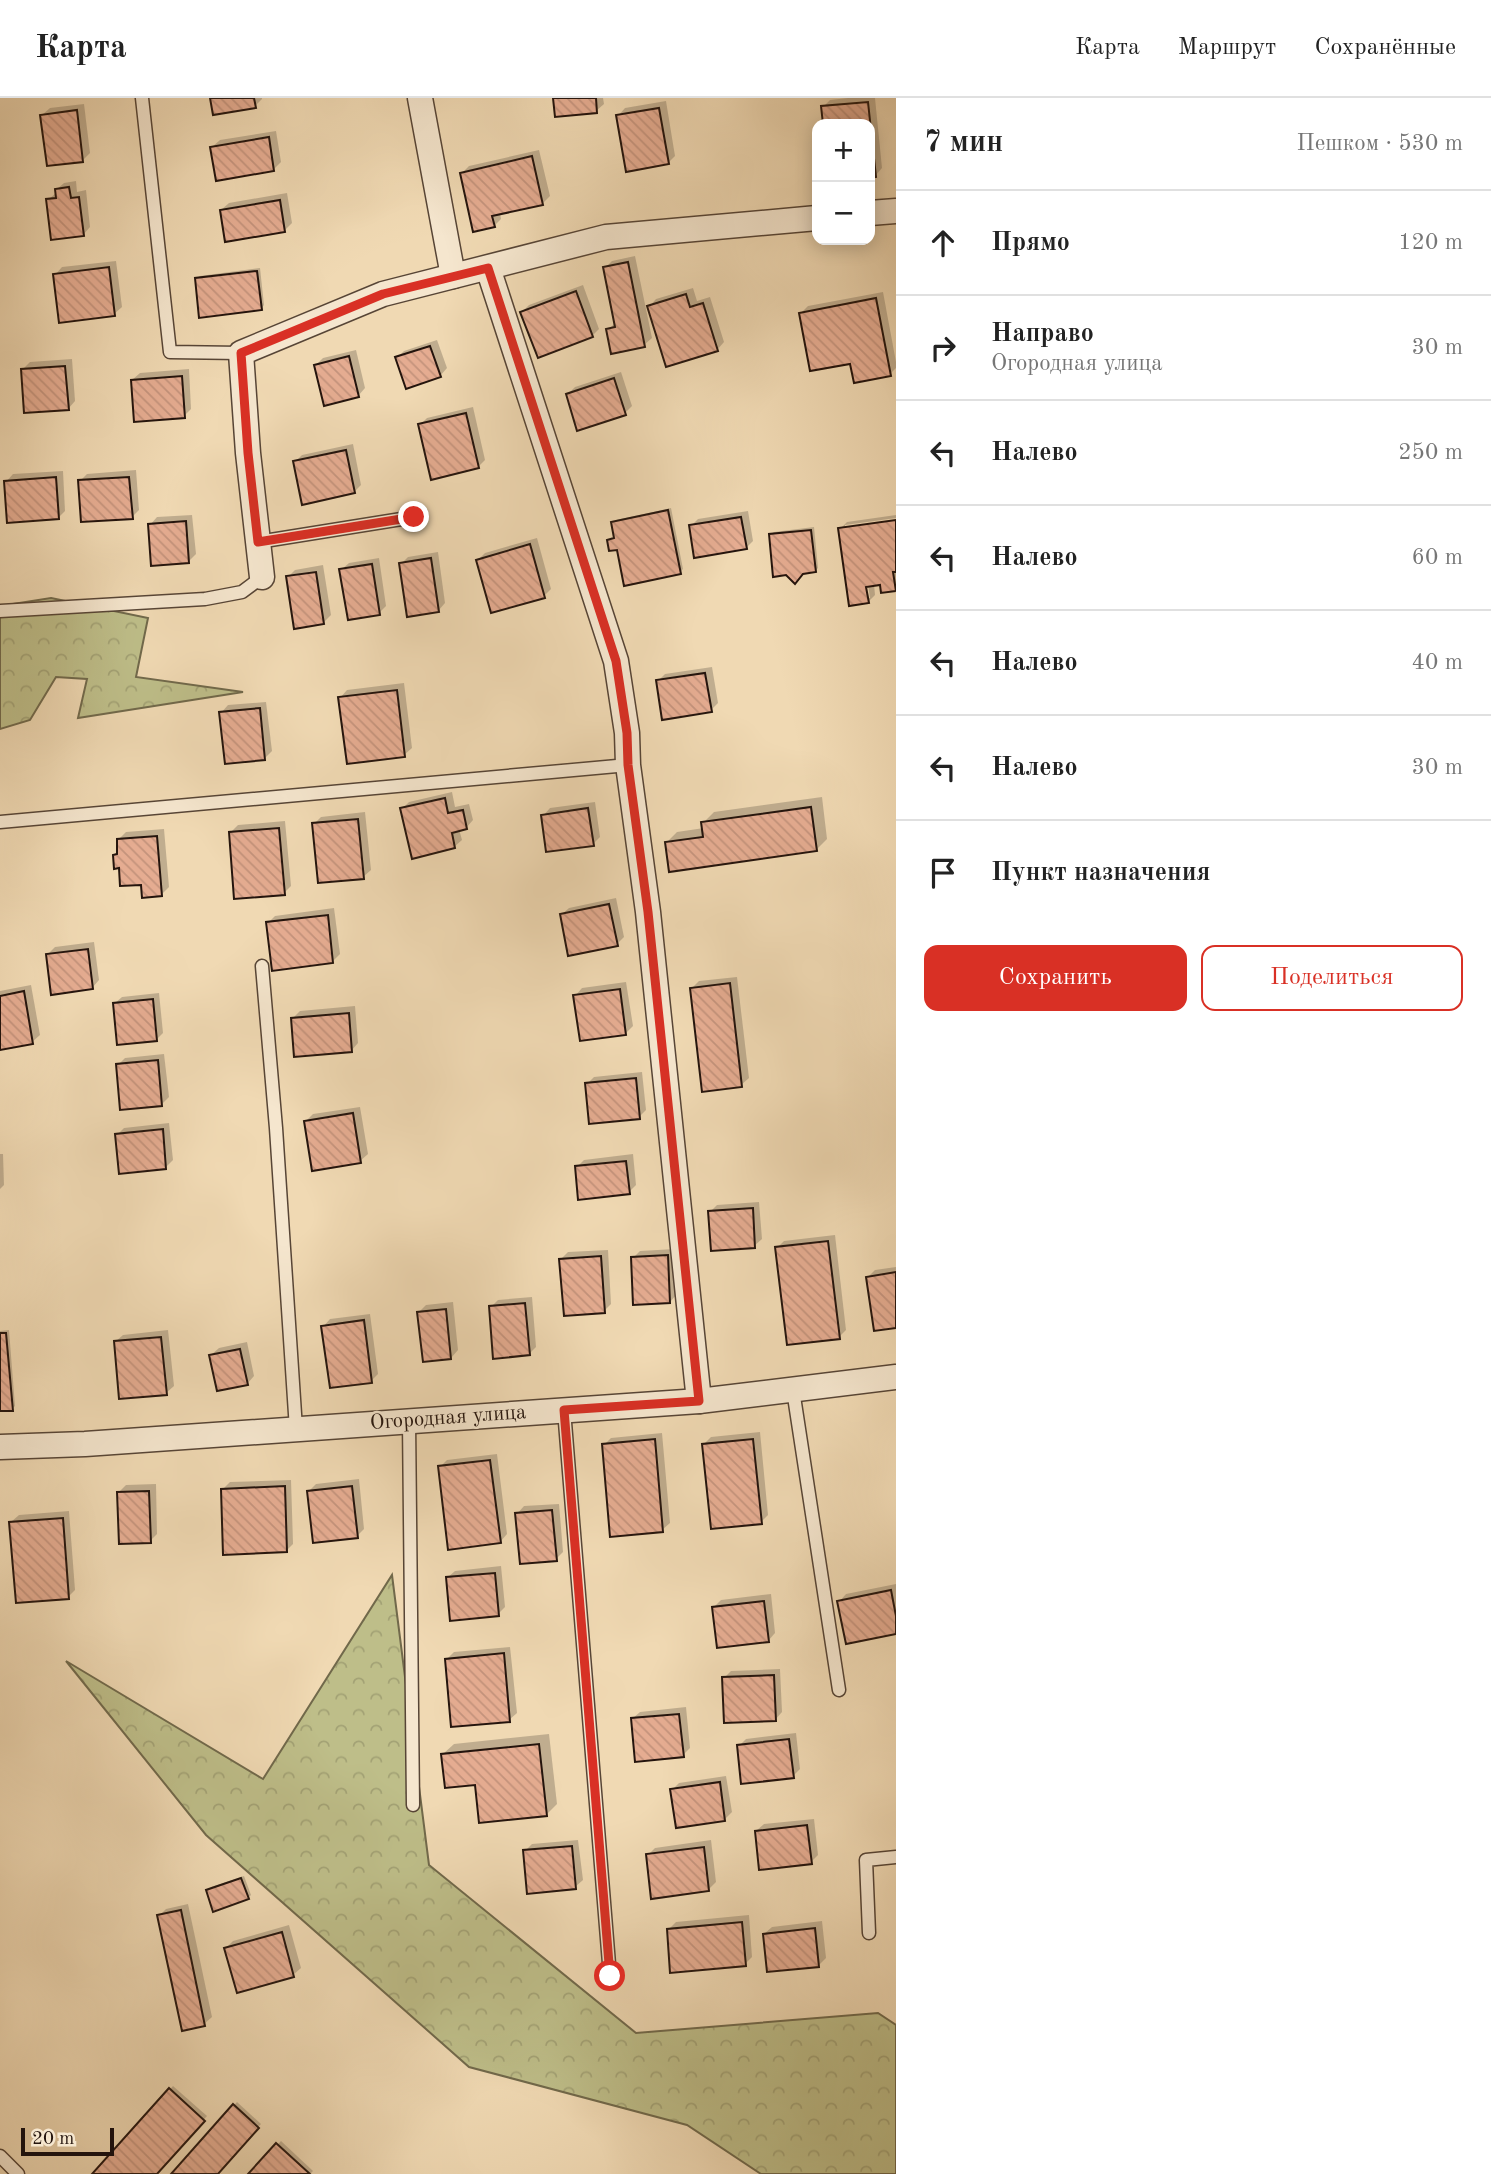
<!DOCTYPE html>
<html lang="ru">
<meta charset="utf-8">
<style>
:root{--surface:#fff;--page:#f6f6f6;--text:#222;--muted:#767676;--line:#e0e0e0;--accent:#d93025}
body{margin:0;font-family:"Old Standard TT",serif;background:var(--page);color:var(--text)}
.controls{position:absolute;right:21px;top:21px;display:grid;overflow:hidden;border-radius:14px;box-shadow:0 4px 18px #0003}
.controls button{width:63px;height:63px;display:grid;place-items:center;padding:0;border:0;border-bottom:2px solid var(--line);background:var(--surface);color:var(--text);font:35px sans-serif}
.scale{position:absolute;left:21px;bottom:18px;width:93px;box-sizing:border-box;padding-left:7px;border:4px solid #24140d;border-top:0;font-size:19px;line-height:24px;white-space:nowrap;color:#24140d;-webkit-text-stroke:5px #f5e6ce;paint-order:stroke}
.stop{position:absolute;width:21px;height:21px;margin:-16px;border:5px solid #d93025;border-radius:50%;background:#fff}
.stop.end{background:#d93025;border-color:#fff;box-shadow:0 2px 7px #0008}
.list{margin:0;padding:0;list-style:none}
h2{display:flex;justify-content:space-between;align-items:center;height:91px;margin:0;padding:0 28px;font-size:30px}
h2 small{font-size:23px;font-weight:400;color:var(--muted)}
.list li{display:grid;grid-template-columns:46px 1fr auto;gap:21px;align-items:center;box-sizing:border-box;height:105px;padding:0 28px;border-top:2px solid var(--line)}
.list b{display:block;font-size:26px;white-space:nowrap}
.list p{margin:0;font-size:23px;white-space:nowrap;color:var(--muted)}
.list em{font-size:23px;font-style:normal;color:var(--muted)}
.actions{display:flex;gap:14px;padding:21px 28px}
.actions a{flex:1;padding:16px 0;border:2px solid var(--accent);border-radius:14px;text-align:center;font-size:24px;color:var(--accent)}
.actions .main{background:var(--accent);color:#fff}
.icon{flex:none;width:38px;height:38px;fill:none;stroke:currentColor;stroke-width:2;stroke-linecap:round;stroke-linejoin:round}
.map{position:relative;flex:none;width:896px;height:2076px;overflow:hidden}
header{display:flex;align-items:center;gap:42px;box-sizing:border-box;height:98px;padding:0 35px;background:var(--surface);border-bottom:2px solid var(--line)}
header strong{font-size:33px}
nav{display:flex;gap:38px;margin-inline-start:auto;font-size:24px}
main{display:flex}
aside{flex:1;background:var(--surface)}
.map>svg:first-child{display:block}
.forest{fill:url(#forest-crowns);stroke:#71694b;stroke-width:2}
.shadow{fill:#0003;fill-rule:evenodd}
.building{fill:url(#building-back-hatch);stroke:#24140d;stroke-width:2}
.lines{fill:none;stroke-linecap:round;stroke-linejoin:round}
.lane-casing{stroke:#574536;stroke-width:15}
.street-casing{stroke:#574536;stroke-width:27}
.lane{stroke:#f5e6ce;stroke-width:12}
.street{stroke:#f5e6ce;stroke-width:24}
.route{stroke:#d93025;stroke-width:9}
.labels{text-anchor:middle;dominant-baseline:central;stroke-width:5;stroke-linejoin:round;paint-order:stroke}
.street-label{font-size:21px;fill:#24140d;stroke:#f5e6ce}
</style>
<header>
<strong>Карта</strong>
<nav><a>Карта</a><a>Маршрут</a><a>Сохранённые</a></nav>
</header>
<main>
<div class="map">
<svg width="896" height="2076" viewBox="0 0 896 2076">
<defs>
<pattern id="forest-crowns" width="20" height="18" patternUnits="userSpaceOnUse" patternTransform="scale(1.75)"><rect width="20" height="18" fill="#bebe89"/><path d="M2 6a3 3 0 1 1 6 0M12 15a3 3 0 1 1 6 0" fill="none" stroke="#a3a275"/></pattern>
<pattern id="building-back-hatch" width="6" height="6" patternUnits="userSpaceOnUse" patternTransform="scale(1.75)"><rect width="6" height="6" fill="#e5ac91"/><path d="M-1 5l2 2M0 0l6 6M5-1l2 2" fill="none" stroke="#c4937c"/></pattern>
</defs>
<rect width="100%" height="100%" fill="#f0d9b3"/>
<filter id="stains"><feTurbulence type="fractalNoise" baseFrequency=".00286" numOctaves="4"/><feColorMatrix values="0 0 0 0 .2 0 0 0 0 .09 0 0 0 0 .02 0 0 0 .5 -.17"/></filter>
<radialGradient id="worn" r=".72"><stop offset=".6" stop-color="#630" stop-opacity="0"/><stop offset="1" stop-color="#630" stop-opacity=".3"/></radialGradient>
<g class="forest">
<polygon points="51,500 148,520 136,579 243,594 78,620 87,581 56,579 30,622 0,631 0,508"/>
<polygon points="392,1477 429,1767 636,1935 878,1915 896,1927 896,2076 761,2076 687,2027 469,1969 206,1737 66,1563 263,1681"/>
</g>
<g class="shadow">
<polygon points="212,0 262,0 262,1 255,8"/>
<polygon points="554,0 603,0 604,6 596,13"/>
<polygon points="848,0 875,0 882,70 875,78 870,78 870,26 825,26 823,9 830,2"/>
<polygon points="666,3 675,58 668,65 618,18 625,10"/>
<polygon points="84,6 90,55 82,63 42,17 50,10"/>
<polygon points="276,33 281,64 274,71 212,49 220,42"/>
<polygon points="539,52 550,98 543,105 500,115 501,121 494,128 462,75 469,68"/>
<polygon points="76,83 77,94 86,92 90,129 83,137 48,102 57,94 56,92 64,85"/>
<polygon points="287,95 292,125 285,132 221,112 229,105"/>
<polygon points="635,158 652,240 644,247 608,232 616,224 605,170 612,163"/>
<polygon points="116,163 122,209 114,216 55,177 62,169"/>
<polygon points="260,170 264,207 261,211 197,181 200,178"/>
<polygon points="583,187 599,231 592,238 522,214 529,207"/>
<polygon points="693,190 697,203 710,199 724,244 717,252 649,209 656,201"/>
<polygon points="883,194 896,264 896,270 890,276 801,215 808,208"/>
<polygon points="437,242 447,270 440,278 397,260 404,253"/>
<polygon points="356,252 365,290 358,298 316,267 323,260"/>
<polygon points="72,261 75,303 68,311 23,271 30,264"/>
<polygon points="189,271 191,311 184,318 132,282 140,275"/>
<polygon points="621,274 632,308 625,315 568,296 575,289"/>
<polygon points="473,309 485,362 478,369 420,327 427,320"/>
<polygon points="353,346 361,387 354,394 295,364 302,357"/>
<polygon points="136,372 139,412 132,419 80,383 87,376"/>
<polygon points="63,373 65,413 58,420 6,384 13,376"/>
<polygon points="671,410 683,471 680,474 618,450 609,442 616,438 613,425 616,422"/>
<polygon points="748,413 753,443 746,450 691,428 698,421"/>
<polygon points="192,417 196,456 189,463 150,427 157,419"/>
<path d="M896,417v3l-51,7v4l51,-7v66l-13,3 -2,-8 -7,1 1,11 -7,7 -18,2 -10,-75 7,-7zM863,480h4l3,20h-4z"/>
<polygon points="814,429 818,470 815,473 803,474 770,437 774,434"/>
<polygon points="537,440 551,491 544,498 478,462 485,455"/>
<polygon points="438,454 445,505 438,513 401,466 408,459"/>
<polygon points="379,460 386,508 379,515 341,472 349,465"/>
<polygon points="323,467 331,517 323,525 288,479 295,472"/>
<polygon points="712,569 718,605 711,612 658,583 665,576"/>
<polygon points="404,585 412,650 404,657 340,600 347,592"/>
<polygon points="266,604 272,653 265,660 221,615 228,607"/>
<polygon points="452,694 455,709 469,706 473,722 466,730 459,731 462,742 454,749 402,711 409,704"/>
<polygon points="822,699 827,741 816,752 666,745 677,734 704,730 703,725 714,714"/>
<polygon points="595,704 600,739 593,746 543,718 550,710"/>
<polygon points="365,714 371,772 363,779 314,726 321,719"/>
<polygon points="285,723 291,788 284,795 230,735 238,727"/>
<polygon points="164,731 169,789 161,797 121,768 114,757 119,753 118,742 126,734"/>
<polygon points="616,800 624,839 617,846 561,817 569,810"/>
<polygon points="334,810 340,856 332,864 268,825 275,818"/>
<polygon points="94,844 99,882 92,890 48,856 55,849"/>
<polygon points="737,879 749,980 741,987 692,890 699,883"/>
<polygon points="626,884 633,928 626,935 575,898 582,890"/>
<polygon points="31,887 40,937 32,944 0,950 0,893"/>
<polygon points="159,895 163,935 156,942 114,906 122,899"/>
<polygon points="355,908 358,945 351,953 293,920 300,913"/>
<polygon points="164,956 169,999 162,1006 118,967 125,960"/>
<polygon points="642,974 646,1012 639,1019 587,986 594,979"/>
<polygon points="360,1009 368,1056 360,1063 306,1023 313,1016"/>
<polygon points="169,1025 173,1062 166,1069 117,1037 124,1030"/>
<polygon points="0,1056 3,1056 4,1087 0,1091"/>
<polygon points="633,1056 636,1087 629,1094 577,1069 584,1062"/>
<polygon points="759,1104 762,1141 754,1148 710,1114 717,1107"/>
<polygon points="835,1137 846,1232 839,1239 777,1150 784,1143"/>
<polygon points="675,1151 677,1196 670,1204 633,1160 640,1153"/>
<polygon points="608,1152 611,1206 604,1213 561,1161 568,1154"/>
<polygon points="896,1169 896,1228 868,1179 875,1172"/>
<polygon points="532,1199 536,1249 529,1256 491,1209 498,1202"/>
<polygon points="453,1204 458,1252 451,1260 419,1214 426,1207"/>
<polygon points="370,1216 378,1276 371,1283 323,1229 330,1221"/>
<polygon points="9,1232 15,1308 12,1311 0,1311 0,1233"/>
<polygon points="168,1232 174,1288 166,1295 115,1244 123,1237"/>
<polygon points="247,1244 254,1278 247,1286 211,1257 219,1250"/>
<polygon points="760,1334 768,1417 761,1424 704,1346 711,1339"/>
<polygon points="662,1335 670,1425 662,1432 604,1347 611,1340"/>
<polygon points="497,1356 507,1436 500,1444 440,1369 447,1362"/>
<polygon points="359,1381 364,1431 357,1438 309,1393 316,1386"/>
<polygon points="291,1382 293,1446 286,1453 223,1391 230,1384"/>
<polygon points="156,1386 157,1436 150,1443 119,1394 126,1387"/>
<polygon points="559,1406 563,1454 556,1461 517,1416 524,1408"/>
<polygon points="69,1413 75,1492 68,1499 11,1424 19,1417"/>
<polygon points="501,1468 505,1509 498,1516 447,1480 455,1473"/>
<polygon points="896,1486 896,1534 839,1504 846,1496"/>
<polygon points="771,1496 775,1535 768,1543 714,1509 721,1502"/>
<polygon points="510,1549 517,1615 509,1622 447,1561 454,1554"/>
<polygon points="780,1571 782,1614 775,1622 724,1580 731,1573"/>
<polygon points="686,1609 690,1650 683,1657 632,1621 640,1614"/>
<polygon points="796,1635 800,1671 793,1678 739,1648 746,1641"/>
<polygon points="549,1636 557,1706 546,1717 476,1685 443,1656 454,1646"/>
<polygon points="726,1678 732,1714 725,1721 672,1692 679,1685"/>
<polygon points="814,1721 818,1757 811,1764 756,1733 764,1726"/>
<polygon points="578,1742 583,1782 575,1789 525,1753 532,1746"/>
<polygon points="711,1742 716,1784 709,1791 648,1757 655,1750"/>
<polygon points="244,1778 251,1797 248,1800 208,1792 211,1789"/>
<polygon points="188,1806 212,1919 204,1926 159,1818 166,1811"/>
<polygon points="749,1817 752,1859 745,1866 669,1831 676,1824"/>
<polygon points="822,1823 826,1860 819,1867 764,1836 772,1829"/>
<polygon points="289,1827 301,1870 293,1877 226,1850 233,1843"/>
<polygon points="173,1988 207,2018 155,2076 94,2076"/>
<polygon points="237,2004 261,2026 216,2076 173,2076"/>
<polygon points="281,2043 313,2073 310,2076 250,2076"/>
</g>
<g class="building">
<polygon points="210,0 254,0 256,10 213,17"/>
<polygon points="553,0 596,0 597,15 555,19"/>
<polygon points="868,4 876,79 870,80 870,26 823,26 821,8"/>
<polygon points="659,10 669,66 626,74 616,17"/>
<polygon points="77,12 83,64 47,68 40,17"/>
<polygon points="269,39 274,73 216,83 210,49"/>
<polygon points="532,58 543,107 492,118 495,129 473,134 460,75"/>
<polygon points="69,89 71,100 79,99 84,138 51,142 46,101 56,100 55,91"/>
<polygon points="280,102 285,134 225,144 220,112"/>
<polygon points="628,164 645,249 611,256 606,231 615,229 603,169"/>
<polygon points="109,169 115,218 59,225 53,176"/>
<polygon points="257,173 262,212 199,220 195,180"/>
<polygon points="576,193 593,239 538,260 520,214"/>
<polygon points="686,196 690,209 703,205 718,253 666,269 647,208"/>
<polygon points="876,200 891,278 854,285 850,266 810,273 799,215"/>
<polygon points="430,248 441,279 406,291 395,259"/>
<polygon points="349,258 359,299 324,308 314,267"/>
<polygon points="65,268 69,312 24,315 21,271"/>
<polygon points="182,278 185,320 134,324 131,282"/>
<polygon points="614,280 626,317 577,333 566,296"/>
<polygon points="466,315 479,370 431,382 418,326"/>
<polygon points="346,352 355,395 302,407 293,363"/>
<polygon points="56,379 59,421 7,425 4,383"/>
<polygon points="129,379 133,421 81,424 78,382"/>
<polygon points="668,412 681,476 624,488 617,452 609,453 607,442 614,440 611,424"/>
<polygon points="741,419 747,451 694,460 689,427"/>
<polygon points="896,422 896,474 893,474 896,493 881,495 880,487 866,489 869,505 849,508 838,430"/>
<polygon points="186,423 189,465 151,468 148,426"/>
<polygon points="811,432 816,474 803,476 795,486 786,477 773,479 769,436"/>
<polygon points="530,446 545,500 491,515 476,462"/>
<polygon points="431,460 439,514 407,519 399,465"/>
<polygon points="372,466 380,517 348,522 339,471"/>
<polygon points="316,474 324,526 294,531 286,478"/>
<polygon points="705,575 712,614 662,622 656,582"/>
<polygon points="397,592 405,659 347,666 338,599"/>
<polygon points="260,610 265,662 225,666 219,614"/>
<polygon points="445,700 448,715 463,712 467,731 452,735 455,750 412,761 400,710"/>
<polygon points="811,709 817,753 669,774 665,744 703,739 701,724"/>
<polygon points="588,710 594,748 546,754 541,717"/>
<polygon points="358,721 364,781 318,785 312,725"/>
<polygon points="279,730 285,797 234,801 229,734"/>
<polygon points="157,738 162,798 142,800 141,787 120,788 119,770 114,771 113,757 117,756 117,741"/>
<polygon points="609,806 618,848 568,858 560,816"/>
<polygon points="328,817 333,865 272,873 266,824"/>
<polygon points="88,851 93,891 51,897 46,856"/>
<polygon points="730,885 742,989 702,994 690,890"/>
<polygon points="620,891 626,937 580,943 573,897"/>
<polygon points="24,893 33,946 0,952 0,898"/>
<polygon points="153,901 157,943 117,947 113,905"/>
<polygon points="349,915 352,954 294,959 291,920"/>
<polygon points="158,962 162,1008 120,1012 116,966"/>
<polygon points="636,980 640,1021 589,1026 585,985"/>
<polygon points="353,1015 361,1065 312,1073 304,1023"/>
<polygon points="163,1031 166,1071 119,1076 115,1036"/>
<polygon points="626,1063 630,1096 578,1102 575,1068"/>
<polygon points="753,1110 755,1150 711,1153 708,1113"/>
<polygon points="828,1143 840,1241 787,1247 775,1149"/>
<polygon points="668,1157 670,1205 633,1207 631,1159"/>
<polygon points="601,1158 605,1215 564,1218 559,1161"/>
<polygon points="896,1174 896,1230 874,1233 866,1179"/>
<polygon points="525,1205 530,1257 493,1261 489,1208"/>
<polygon points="446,1211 451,1261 423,1264 417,1214"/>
<polygon points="364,1222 372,1285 330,1290 321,1228"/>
<polygon points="0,1235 6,1235 13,1313 0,1313"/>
<polygon points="161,1239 167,1297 119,1301 114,1243"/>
<polygon points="240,1251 248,1287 217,1293 209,1257"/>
<polygon points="655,1341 663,1434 610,1439 602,1346"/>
<polygon points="753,1341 762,1426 711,1431 702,1346"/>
<polygon points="490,1362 501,1445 448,1452 438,1368"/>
<polygon points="285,1388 287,1454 223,1457 221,1391"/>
<polygon points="352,1388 358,1440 313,1445 307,1393"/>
<polygon points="149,1393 151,1445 119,1446 117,1394"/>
<polygon points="552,1412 557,1463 520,1466 515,1415"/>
<polygon points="63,1420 69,1501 16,1505 9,1424"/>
<polygon points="495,1475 499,1518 450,1523 446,1479"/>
<polygon points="891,1492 896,1518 896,1536 846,1546 837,1503"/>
<polygon points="764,1503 769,1544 717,1550 712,1509"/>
<polygon points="504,1555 510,1624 451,1629 445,1561"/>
<polygon points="774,1577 776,1623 724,1625 722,1579"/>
<polygon points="679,1616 684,1659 635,1664 631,1620"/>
<polygon points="789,1641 794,1680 741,1686 737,1647"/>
<polygon points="539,1646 547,1718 479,1725 475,1687 445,1690 441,1656"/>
<polygon points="720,1684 725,1723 676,1730 670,1691"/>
<polygon points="807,1727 812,1766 759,1772 755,1733"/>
<polygon points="572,1748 576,1791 527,1796 523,1752"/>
<polygon points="704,1749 709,1793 651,1801 646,1756"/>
<polygon points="241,1780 249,1801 213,1814 206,1792"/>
<polygon points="181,1812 205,1928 182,1933 157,1817"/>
<polygon points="742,1824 746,1868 670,1875 667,1831"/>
<polygon points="815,1830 819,1869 767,1874 763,1836"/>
<polygon points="282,1834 294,1879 237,1895 224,1850"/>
<polygon points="169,1990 205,2023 157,2076 92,2076"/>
<polygon points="233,2006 259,2030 218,2076 171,2076"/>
<polygon points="276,2045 310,2076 248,2076"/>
</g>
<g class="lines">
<g class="lane-casing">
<g id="lane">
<polyline points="142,0 170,254 241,255"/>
<polyline points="258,444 414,419"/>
<polyline points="0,513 205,501 242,494 262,479"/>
<polyline points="0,724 628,667"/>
<polyline points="262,868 276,1030 296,1331"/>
<polyline points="793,1292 839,1592"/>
<polyline points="564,1312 610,1878"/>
<polyline points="409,1323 413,1707"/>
<polyline points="869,1835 866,1762 896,1759"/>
<polyline points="0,2058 18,2076"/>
</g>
</g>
<g class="street-casing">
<g id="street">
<polyline points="420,0 453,178"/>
<polyline points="870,115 896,113"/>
<polyline points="488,170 616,563 627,635 628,667 648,814 699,1303"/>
<polyline points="262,479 248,355 241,255 383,196 606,139 817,120"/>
<polyline points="0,1349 85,1346 699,1303 896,1279"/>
</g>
</g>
<use href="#lane" class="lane"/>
<use href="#street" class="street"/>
</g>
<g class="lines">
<polyline class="route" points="414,419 258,444 248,355 241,255 383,196 488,170 616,563 627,635 628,667 648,814 699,1303 564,1312 610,1878"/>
</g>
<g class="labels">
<g class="street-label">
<text transform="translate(448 1320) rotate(-4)">Огородная улица</text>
</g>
</g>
<rect width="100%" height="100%" filter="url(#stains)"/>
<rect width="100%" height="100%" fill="url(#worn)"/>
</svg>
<div class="controls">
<button>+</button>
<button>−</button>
</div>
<div class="scale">20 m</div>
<div class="stop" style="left:610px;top:1878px"></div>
<div class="stop end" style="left:414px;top:419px"></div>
</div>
<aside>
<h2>7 мин<small>Пешком · 530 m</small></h2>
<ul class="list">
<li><svg class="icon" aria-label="ahead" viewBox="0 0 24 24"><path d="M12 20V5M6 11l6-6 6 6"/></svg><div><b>Прямо</b></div><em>120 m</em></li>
<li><svg class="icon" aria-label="right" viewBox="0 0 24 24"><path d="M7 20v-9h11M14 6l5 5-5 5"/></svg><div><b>Направо</b><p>Огородная улица</p></div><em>30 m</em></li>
<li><svg class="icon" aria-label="left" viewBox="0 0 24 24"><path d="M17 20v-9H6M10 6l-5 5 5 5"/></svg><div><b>Налево</b></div><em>250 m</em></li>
<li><svg class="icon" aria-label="left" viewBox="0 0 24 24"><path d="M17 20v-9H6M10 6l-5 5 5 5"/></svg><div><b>Налево</b></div><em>60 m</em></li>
<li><svg class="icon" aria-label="left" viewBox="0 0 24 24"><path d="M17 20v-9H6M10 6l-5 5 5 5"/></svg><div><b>Налево</b></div><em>40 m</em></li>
<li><svg class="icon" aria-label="left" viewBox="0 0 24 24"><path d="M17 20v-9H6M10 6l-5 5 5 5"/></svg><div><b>Налево</b></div><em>30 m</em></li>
<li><svg class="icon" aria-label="arrive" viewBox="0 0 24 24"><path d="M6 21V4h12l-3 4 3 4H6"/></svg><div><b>Пункт назначения</b></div></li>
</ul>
<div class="actions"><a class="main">Сохранить</a><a>Поделиться</a></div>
</aside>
</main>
